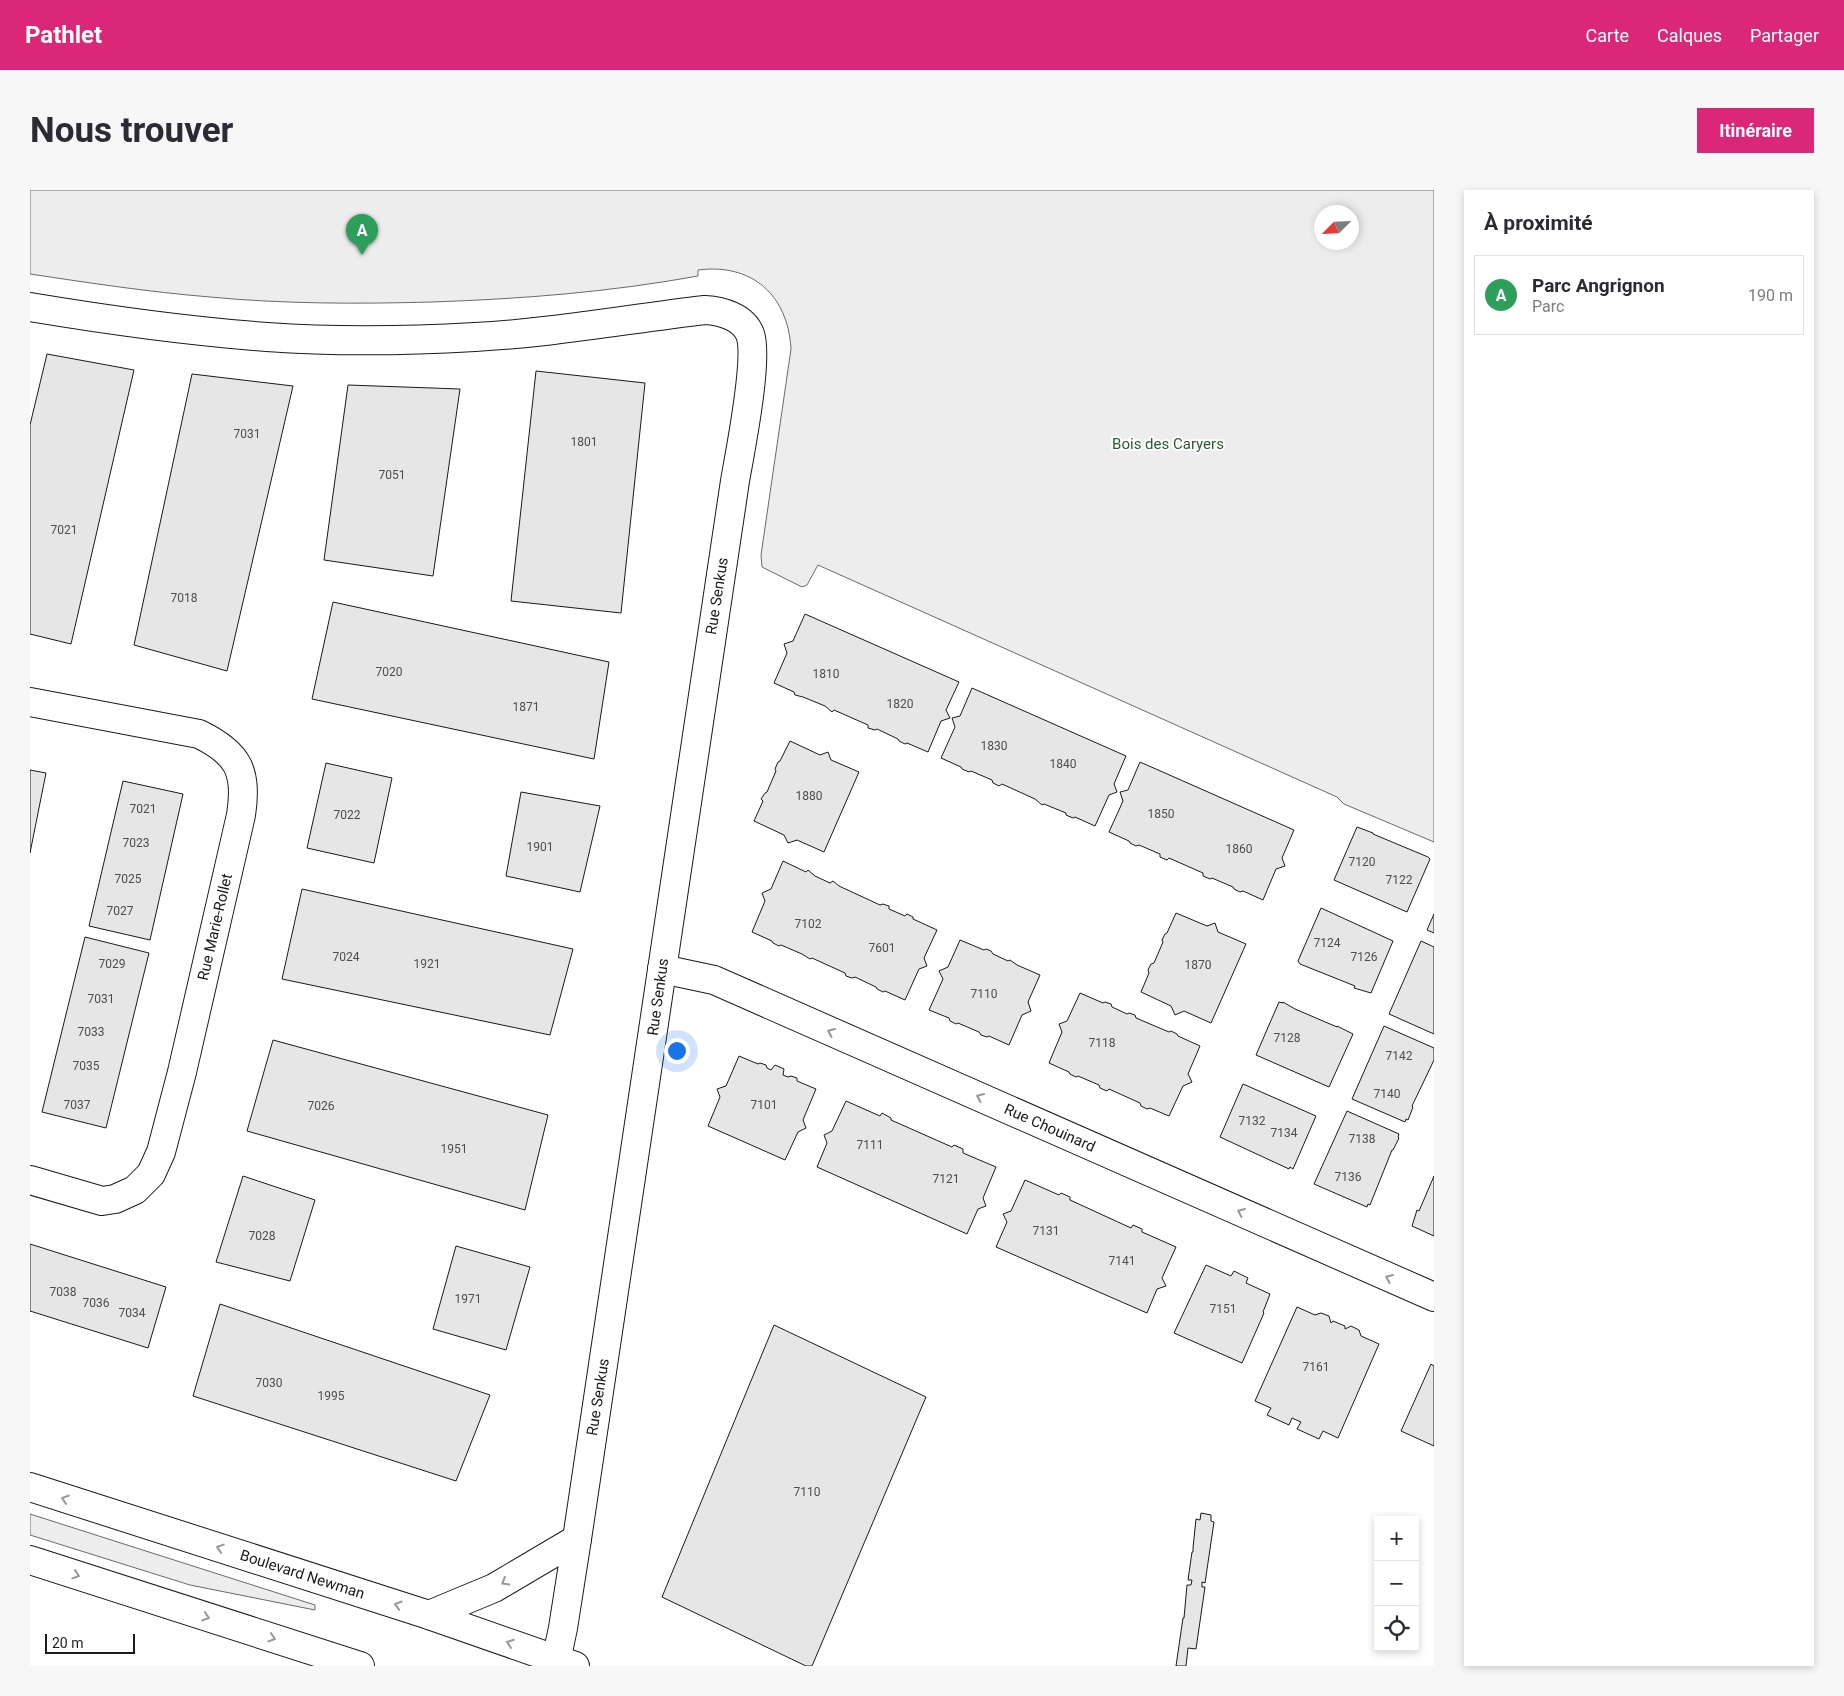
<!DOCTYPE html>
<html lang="fr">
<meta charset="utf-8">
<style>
:root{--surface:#fff;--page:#f7f7f7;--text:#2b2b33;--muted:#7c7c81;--line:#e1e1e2;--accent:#db2777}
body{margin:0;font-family:Roboto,sans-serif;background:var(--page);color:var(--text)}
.controls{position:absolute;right:15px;bottom:15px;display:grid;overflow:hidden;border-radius:0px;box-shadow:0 2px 8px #0003}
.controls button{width:45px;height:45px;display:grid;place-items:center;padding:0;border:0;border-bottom:1px solid var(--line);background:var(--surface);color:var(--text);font:25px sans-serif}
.compass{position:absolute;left:1284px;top:15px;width:45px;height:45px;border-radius:50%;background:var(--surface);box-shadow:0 2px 8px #0003;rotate:246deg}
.scale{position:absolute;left:15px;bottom:12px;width:90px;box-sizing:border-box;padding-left:5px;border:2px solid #1a1a1a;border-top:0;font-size:14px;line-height:18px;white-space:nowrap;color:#1a1a1a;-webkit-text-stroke:4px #fff;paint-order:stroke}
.you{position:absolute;left:646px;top:860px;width:18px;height:18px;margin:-12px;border:4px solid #fff;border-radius:50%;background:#1a73e8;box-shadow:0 0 0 8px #1a73e833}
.badge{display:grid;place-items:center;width:32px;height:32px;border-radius:50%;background:var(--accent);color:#fff;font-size:16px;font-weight:700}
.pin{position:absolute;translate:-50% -41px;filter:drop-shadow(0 1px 2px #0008)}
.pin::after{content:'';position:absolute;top:26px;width:18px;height:15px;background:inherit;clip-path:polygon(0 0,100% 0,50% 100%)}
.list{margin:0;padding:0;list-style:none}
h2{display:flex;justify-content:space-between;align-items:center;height:65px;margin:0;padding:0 20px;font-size:21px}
h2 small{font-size:16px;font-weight:400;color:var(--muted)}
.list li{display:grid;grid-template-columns:32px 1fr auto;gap:15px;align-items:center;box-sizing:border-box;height:80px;margin:0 10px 10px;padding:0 10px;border:1px solid var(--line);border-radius:0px}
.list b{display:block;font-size:19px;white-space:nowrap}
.list p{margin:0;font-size:16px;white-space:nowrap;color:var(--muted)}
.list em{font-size:16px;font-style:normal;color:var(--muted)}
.icon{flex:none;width:28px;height:28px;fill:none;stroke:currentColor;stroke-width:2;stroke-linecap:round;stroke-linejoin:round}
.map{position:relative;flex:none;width:1404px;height:1476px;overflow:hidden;border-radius:0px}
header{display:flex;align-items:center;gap:30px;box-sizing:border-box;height:70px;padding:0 25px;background:var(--accent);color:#fff}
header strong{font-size:24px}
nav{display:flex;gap:28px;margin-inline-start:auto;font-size:18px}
.intro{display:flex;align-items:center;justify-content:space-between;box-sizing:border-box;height:120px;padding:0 30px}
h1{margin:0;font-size:35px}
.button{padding:12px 22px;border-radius:0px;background:var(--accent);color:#fff;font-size:18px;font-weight:700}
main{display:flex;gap:30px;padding:0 30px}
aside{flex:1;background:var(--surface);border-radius:0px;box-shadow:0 2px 8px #0003}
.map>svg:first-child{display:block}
.green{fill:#ededed;stroke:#6a6a6a;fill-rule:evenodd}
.building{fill:#e6e6e6;stroke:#1a1a1a}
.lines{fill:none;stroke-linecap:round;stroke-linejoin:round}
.minor-casing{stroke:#1a1a1a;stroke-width:30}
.major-casing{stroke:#1a1a1a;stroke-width:30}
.minor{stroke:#fff;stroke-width:28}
.major{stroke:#fff;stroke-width:28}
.oneway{stroke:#989898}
.labels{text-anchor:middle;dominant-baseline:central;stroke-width:4;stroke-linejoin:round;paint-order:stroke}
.number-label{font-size:12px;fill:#4d4d4d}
.park-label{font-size:15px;fill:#2b5a34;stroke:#fff}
.street-label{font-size:15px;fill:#1a1a1a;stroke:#fff}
</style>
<header>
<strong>Pathlet</strong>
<nav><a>Carte</a><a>Calques</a><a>Partager</a></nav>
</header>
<div class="intro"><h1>Nous trouver</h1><a class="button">Itinéraire</a></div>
<main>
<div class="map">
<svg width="1404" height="1476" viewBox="0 0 1404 1476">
<rect width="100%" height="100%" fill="#fff"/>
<g class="green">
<path d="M0,0h1404v652l-90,-38 -7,-7 -519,-232 -11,20 -5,2 -40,-20 -1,-12 30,-206c-3,-54 -39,-86 -93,-79v6c-88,16 -176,23 -266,26 -74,2 -149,2 -222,-5 -61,-5 -120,-14 -180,-23zM1322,22v30h-30v-30z"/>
<polygon points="0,1324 285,1415 285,1420 160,1395 0,1345"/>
</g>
<g class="building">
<polygon points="17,164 104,180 41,454 0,444 0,235"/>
<polygon points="506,181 615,193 591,423 481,411"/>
<polygon points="162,184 263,196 197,481 104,455"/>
<polygon points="318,195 430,199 403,386 294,370"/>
<polygon points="303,412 579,472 564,569 282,509"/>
<polygon points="775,424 929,492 916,520 920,528 911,531 898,562 877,553 875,554 869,551 868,549 847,539 845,540 838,538 838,535 804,520 802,522 795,516 773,507 765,505 764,502 744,493 757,463 754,454 763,451"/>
<polygon points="942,498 1096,566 1084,594 1087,602 1079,605 1065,636 1045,627 1043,628 1036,625 1036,623 1014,614 1012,615 1005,609 972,594 969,596 963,593 962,590 941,581 939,582 932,579 931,577 911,568 925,537 922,528 930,526"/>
<polygon points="760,551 790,565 798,562 801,570 829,582 794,662 767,650 758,653 754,645 724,631 733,611 731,609 735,603 737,602 746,581 745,579 748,572 750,571"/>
<polygon points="1110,572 1264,640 1252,668 1255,676 1246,679 1233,710 1213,701 1210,702 1204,699 1203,697 1182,688 1180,689 1173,686 1173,683 1139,668 1137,670 1130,667 1130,664 1109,655 1106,656 1100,653 1099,651 1079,642 1093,611 1090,602 1098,600"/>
<polygon points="296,573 362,588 344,673 277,658"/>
<polygon points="0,580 16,583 0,663"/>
<polygon points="93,591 153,604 120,750 59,736"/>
<polygon points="491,602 570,616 550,702 476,686"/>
<polygon points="1327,637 1343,643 1343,644 1398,667 1400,669 1377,722 1304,690"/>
<polygon points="753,671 776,682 778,680 785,686 800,693 803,691 809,696 850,715 853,714 859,716 859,719 875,726 877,724 883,727 883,729 907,740 894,768 897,776 889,779 875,810 855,801 853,802 847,799 846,797 825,787 822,788 816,786 815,783 782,768 780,769 772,764 751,755 749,756 743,753 742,751 722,742 735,711 732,703 741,699"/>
<polygon points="272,699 543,759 520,845 252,789"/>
<polygon points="1291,718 1363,751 1341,803 1324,798 1325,796 1270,774 1268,771"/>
<polygon points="1146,723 1177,736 1185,733 1188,742 1216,754 1181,833 1154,821 1145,825 1141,816 1111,802 1119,783 1118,780 1121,774 1124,773 1133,752 1132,750 1135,744 1137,743"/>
<polygon points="1404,724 1404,743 1397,740"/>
<polygon points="55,747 119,763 76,938 12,922"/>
<polygon points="930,750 954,760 956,759 961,761 963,764 978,771 980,770 987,775 1010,785 998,812 1001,821 992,825 979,855 959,846 957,847 951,845 949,842 928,833 926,834 920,831 919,828 899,820 913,789 909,781 918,777"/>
<polygon points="1391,751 1404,757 1404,844 1359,824"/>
<polygon points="1050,803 1073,813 1075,812 1081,814 1082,817 1097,824 1099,823 1105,825 1106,828 1139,842 1141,841 1147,844 1148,846 1170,856 1158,884 1162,892 1153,896 1139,926 1120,918 1117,919 1111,916 1110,913 1079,899 1077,901 1070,898 1069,895 1048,886 1046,887 1040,884 1039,882 1019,873 1032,842 1029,834 1037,831"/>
<polygon points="1249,812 1253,813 1253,812 1265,819 1307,837 1307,836 1323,844 1299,897 1226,865"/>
<polygon points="1354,836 1404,858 1404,870 1382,916 1383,917 1378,930 1376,929 1375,932 1322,909"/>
<polygon points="243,850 518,925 495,1020 217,941"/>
<polygon points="709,866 728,874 730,873 736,875 737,878 741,880 745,875 754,879 753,885 758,887 761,886 767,888 767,891 786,899 773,930 776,938 768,942 755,970 678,936 690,907 687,899 696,896"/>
<polygon points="1213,894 1286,926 1263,979 1260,977 1259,979 1190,947"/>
<polygon points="816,911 850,926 852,923 861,928 861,930 922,957 924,955 933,959 933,963 966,977 953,1008 956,1016 948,1019 937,1044 787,977 797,953 794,945 802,941"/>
<polygon points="1317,921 1369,944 1368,947 1369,948 1363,960 1362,960 1340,1015 1338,1014 1337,1017 1284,994"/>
<polygon points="213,986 285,1010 260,1091 186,1072"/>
<polygon points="1404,986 1404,1046 1382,1036 1387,1020 1389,1021"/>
<polygon points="995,990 1029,1005 1031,1003 1040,1007 1040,1010 1101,1038 1103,1035 1112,1039 1112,1042 1146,1057 1132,1088 1136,1096 1127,1099 1117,1123 966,1057 977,1032 973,1024 981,1021"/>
<polygon points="0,1054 136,1097 118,1158 0,1121"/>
<polygon points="426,1056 500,1077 476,1160 403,1139"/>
<polygon points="1176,1075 1201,1086 1204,1081 1218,1088 1216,1093 1240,1104 1233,1122 1234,1123 1212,1173 1144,1143"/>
<polygon points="190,1114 460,1205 426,1291 163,1206"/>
<polygon points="1267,1117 1285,1125 1291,1123 1299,1126 1301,1133 1303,1131 1315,1136 1315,1139 1321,1136 1329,1140 1331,1146 1349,1154 1308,1248 1293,1241 1289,1249 1267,1239 1271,1232 1262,1228 1259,1235 1237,1225 1241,1218 1225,1211"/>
<polygon points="744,1135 896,1207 782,1476 776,1476 632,1407"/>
<polygon points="1401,1174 1404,1176 1404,1256 1371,1241"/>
<polygon points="1171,1323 1181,1325 1181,1331 1184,1332 1175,1393 1172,1392 1172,1397 1175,1397 1166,1459 1158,1458 1156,1476 1146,1476 1153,1428 1154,1428 1157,1395 1161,1395 1162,1390 1158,1390 1162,1362 1163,1362 1163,1358 1166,1329 1170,1330"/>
</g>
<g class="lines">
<g class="minor-casing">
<g id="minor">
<path d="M0,117c78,13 157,24 237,30 69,5 139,4 208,0 77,-4 153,-18 230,-27 17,1 38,7 45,24 9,24 -10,118 -15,147l-158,1058 -14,89 -8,38"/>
<path d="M0,512l169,32c39,19 49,37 42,81l-59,257 -21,80 -10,22 -16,16 -20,9 -13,2 -72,-21"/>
<path id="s1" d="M632,779l52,11 720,317"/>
</g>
</g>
<g class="major-casing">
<g id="major">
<path id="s2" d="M0,1297l399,128 146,51"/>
<polyline points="0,1370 330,1476"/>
<polyline points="399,1425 464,1398 547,1349"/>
</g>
</g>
<use href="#minor" class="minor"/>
<use href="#major" class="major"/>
</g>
<defs><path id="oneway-chevron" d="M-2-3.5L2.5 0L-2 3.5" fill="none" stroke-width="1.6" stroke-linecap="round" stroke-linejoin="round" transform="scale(1.25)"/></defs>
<g class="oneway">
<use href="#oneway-chevron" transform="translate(801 842) rotate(-156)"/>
<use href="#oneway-chevron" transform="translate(950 907) rotate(-156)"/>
<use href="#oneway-chevron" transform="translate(1211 1022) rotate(-156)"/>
<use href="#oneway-chevron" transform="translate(1359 1088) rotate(-156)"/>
<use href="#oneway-chevron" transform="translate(35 1309) rotate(-162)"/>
<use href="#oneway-chevron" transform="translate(190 1358) rotate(-162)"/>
<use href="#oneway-chevron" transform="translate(46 1385) rotate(18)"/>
<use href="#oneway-chevron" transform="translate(475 1392) rotate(149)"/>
<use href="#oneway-chevron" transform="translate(368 1415) rotate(-163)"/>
<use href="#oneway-chevron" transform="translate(176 1427) rotate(18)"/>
<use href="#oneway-chevron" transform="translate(242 1448) rotate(18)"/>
<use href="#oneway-chevron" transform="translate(480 1453) rotate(-160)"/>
</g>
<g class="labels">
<g class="number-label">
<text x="217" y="244">7031</text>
<text x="554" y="252">1801</text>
<text x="362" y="285">7051</text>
<text x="34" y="340">7021</text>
<text x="154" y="408">7018</text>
<text x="359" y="482">7020</text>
<text x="796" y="484">1810</text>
<text x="870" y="514">1820</text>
<text x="496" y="517">1871</text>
<text x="964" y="556">1830</text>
<text x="1033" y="574">1840</text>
<text x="779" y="606">1880</text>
<text x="113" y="619">7021</text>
<text x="1131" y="624">1850</text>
<text x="317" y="625">7022</text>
<text x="106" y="653">7023</text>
<text x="510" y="657">1901</text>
<text x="1209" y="659">1860</text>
<text x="1332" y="672">7120</text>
<text x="98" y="689">7025</text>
<text x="1369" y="690">7122</text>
<text x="90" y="721">7027</text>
<text x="778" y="734">7102</text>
<text x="1297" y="753">7124</text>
<text x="852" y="758">7601</text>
<text x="316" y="767">7024</text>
<text x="1334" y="767">7126</text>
<text x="82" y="774">7029</text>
<text x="397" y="774">1921</text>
<text x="1168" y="775">1870</text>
<text x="954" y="804">7110</text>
<text x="71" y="809">7031</text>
<text x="61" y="842">7033</text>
<text x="1257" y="848">7128</text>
<text x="1072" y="853">7118</text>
<text x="1369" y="866">7142</text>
<text x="56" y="876">7035</text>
<text x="1357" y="904">7140</text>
<text x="47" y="915">7037</text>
<text x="734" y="915">7101</text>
<text x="291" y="916">7026</text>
<text x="1222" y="931">7132</text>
<text x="1254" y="943">7134</text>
<text x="1332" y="949">7138</text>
<text x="840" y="955">7111</text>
<text x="424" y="959">1951</text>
<text x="1318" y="987">7136</text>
<text x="916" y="989">7121</text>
<text x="1016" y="1041">7131</text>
<text x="232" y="1046">7028</text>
<text x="1092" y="1071">7141</text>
<text x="33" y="1102">7038</text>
<text x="438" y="1109">1971</text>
<text x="66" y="1113">7036</text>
<text x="1193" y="1119">7151</text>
<text x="102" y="1123">7034</text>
<text x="1286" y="1177">7161</text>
<text x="239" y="1193">7030</text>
<text x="301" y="1206">1995</text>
<text x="777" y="1302">7110</text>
</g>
<g class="park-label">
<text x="1138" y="254">Bois des Caryers</text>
</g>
<g class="street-label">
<text transform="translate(687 406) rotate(-81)">Rue Senkus</text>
<text transform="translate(185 737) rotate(-77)">Rue Marie-Rollet</text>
<text transform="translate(628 807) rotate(-82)">Rue Senkus</text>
<text stroke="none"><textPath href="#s1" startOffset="420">Rue Chouinard</textPath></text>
<text transform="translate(568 1207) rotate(-81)">Rue Senkus</text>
<text stroke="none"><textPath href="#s2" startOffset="286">Boulevard Newman</textPath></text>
</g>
</g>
</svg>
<div class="controls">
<button>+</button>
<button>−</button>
<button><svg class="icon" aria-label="locate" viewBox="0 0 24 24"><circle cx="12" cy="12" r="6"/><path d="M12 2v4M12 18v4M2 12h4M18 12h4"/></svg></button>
</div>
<svg class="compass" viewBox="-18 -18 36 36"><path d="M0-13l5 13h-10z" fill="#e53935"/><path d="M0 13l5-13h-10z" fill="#7c7c81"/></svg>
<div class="scale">20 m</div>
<div class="you"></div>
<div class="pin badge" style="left:332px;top:65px;background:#2e9e5b">A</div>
</div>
<aside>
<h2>À proximité<small></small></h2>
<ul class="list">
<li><span class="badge" style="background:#2e9e5b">A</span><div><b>Parc Angrignon</b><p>Parc</p></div><em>190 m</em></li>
</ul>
</aside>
</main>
